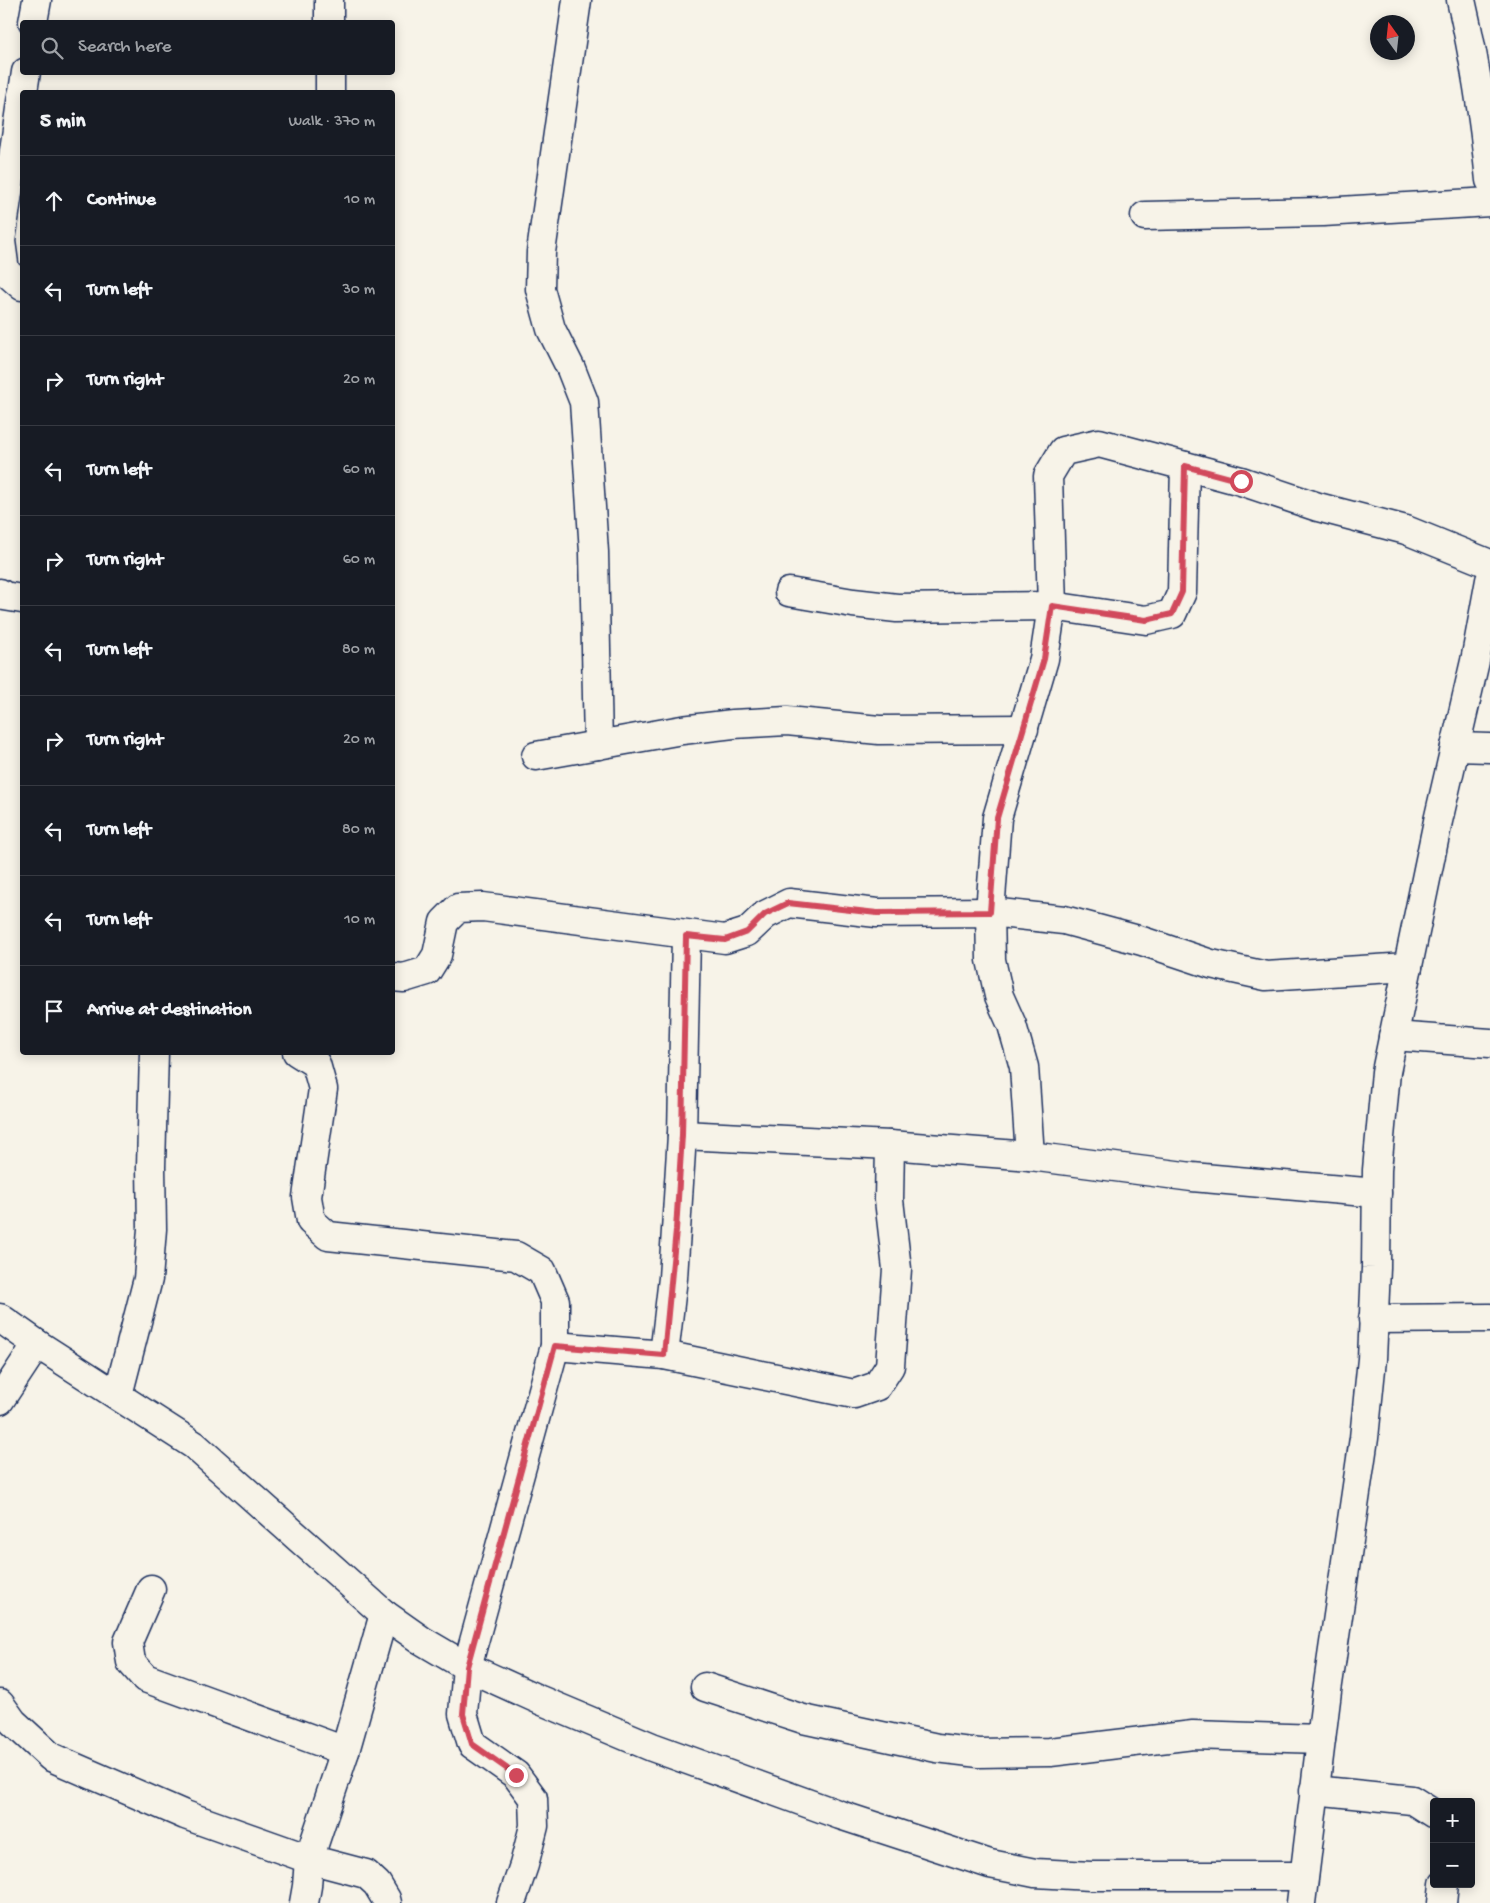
<!DOCTYPE html>
<meta charset="utf-8">
<style>
:root{--surface:#171b24;--page:#20242c;--text:#f1f3f6;--muted:#9ea1a6;--line:#363941}
body{margin:0;font-family:"Gochi Hand",sans-serif;background:var(--page);color:var(--text)}
.controls{position:absolute;right:15px;bottom:15px;display:grid;overflow:hidden;border-radius:5px;box-shadow:0 2px 12px #0003}
.controls button{width:45px;height:45px;display:grid;place-items:center;padding:0;border:0;border-bottom:1px solid var(--line);background:var(--surface);color:var(--text);font:25px sans-serif}
.compass{position:absolute;left:1370px;top:15px;width:45px;height:45px;border-radius:50%;background:var(--surface);box-shadow:0 2px 12px #0003;rotate:345deg}
.stop{position:absolute;width:15px;height:15px;margin:-11px;border:4px solid #d1495b;border-radius:50%;background:#fff}
.stop.end{background:#d1495b;border-color:#fff;box-shadow:0 1px 5px #0008}
.list{margin:0;padding:0;list-style:none}
h2{display:flex;justify-content:space-between;align-items:center;height:65px;margin:0;padding:0 20px;font-size:21px}
h2 small{font-size:16px;font-weight:400;color:var(--muted)}
.list li{display:grid;grid-template-columns:32px 1fr auto;gap:15px;align-items:center;box-sizing:border-box;height:90px;padding:0 20px;border-top:1px solid var(--line)}
.list b{display:block;font-size:19px;white-space:nowrap}
.list em{font-size:16px;font-style:normal;color:var(--muted)}
.icon{flex:none;width:28px;height:28px;fill:none;stroke:currentColor;stroke-width:2;stroke-linecap:round;stroke-linejoin:round}
.map{position:relative;flex:none;width:1490px;height:1903px;overflow:hidden}
.search{position:absolute;background:var(--surface);box-shadow:0 2px 12px #0003;left:20px;top:20px;width:375px;height:55px;display:flex;align-items:center;gap:12px;box-sizing:border-box;padding:0 18px;border-radius:5px;color:var(--muted);font-size:19px}
.panel{position:absolute;background:var(--surface);box-shadow:0 2px 12px #0003;left:20px;top:90px;width:375px;height:965px;border-radius:5px}
.map>svg:first-child{display:block}
.lines{fill:none;stroke-linecap:round;stroke-linejoin:round}
.minor-casing{stroke:#1b2f5e;stroke-width:31}
.primary-casing{stroke:#1b2f5e;stroke-width:31}
.minor{stroke:#f7f3e8;stroke-width:28}
.primary{stroke:#f7f3e8;stroke-width:28}
.route{stroke:#d1495b;stroke-width:6}
</style>
<div class="map">
<svg width="1490" height="1903" viewBox="0 0 1490 1903">
<rect width="100%" height="100%" fill="#f7f3e8"/>
<filter id="ink" filterUnits="userSpaceOnUse"><feTurbulence type="fractalNoise" baseFrequency=".02" numOctaves="2"/><feDisplacementMap in="SourceGraphic" scale="10" xChannelSelector="R" yChannelSelector="G"/><feConvolveMatrix kernelMatrix="1 2 1 2 8 2 1 2 1" color-interpolation-filters="sRGB"/></filter>
<g filter="url(#ink)">
<g class="lines">
<g class="minor-casing">
<g id="minor">
<polyline points="329,0 329,22"/>
<polyline points="577,0 541,252 540,289 551,329 571,369 584,402 594,552 598,745"/>
<polyline points="33,22 37,0"/>
<polyline points="330,72 330,92"/>
<polyline points="23,92 26,72"/>
<polyline points="22,95 1,241 5,271 22,286"/>
<polyline points="1145,216 1323,212 1490,202"/>
<polyline points="789,592 853,603 897,608 1052,606 1146,620 1172,614 1182,592 1185,466"/>
<polyline points="0,593 4,596 22,599"/>
<polyline points="1455,747 1490,748"/>
<polyline points="536,756 682,730 733,724 787,721 879,730 1024,729"/>
<polyline points="392,977 404,978 427,971 437,955 444,922 458,908 483,907 725,939 747,932 765,915 789,903 877,913 990,912 1064,920 1142,941 1211,964 1266,976 1408,967"/>
<polyline points="1393,1036 1490,1043"/>
<polyline points="297,1052 316,1064 323,1089 307,1197 311,1221 328,1236 516,1256 542,1271 555,1301 555,1346 467,1667 463,1714 472,1744 516,1775 533,1798 534,1826 524,1865 511,1903"/>
<polyline points="682,1135 890,1145 1030,1156 1192,1177 1377,1193"/>
<polyline points="1030,1156 1024,1067 1012,1025 999,996 991,960 990,912 997,818 1044,659 1052,606 1048,476 1063,451 1099,443 1185,466 1241,481 1318,507 1406,530 1490,564"/>
<polyline points="0,1318 37,1344 194,1445 384,1614 421,1640 467,1667 540,1700 652,1747 840,1815 990,1864 1035,1873 1091,1876 1304,1876"/>
<polyline points="1373,1319 1490,1318"/>
<polyline points="555,1346 664,1355 854,1394 877,1386 890,1366 897,1269 889,1200 890,1145"/>
<polyline points="664,1355 673,1278 682,1135 686,936"/>
<polyline points="118,1395 148,1279 152,1229 151,1167 154,1052"/>
<polyline points="0,1400 37,1344"/>
<polyline points="151,1589 128,1642 131,1662 145,1678 345,1751"/>
<polyline points="705,1687 803,1719 937,1748 979,1753 1050,1752 1193,1735 1321,1739"/>
<polyline points="0,1704 13,1722 51,1757 185,1815 309,1859 366,1874 377,1884 386,1899 387,1903"/>
<polyline points="1314,1790 1412,1800 1434,1814"/>
<polyline points="304,1903 307,1886 309,1859 345,1751 384,1614"/>
<polyline points="1442,1903 1444,1884"/>
</g>
</g>
<g class="primary-casing">
<g id="primary">
<path d="M1461,0c14,60 23,120 29,180"/>
<polyline points="1301,1903 1327,1691 1364,1438 1372,1359 1376,1268 1377,1170 1386,1072 1438,821 1475,661 1490,580"/>
</g>
</g>
<use href="#minor" class="minor"/>
<use href="#primary" class="primary"/>
</g>
</g>
<g class="lines" filter="url(#ink)">
<polyline class="route" points="516,1775 472,1744 463,1714 467,1667 555,1346 664,1355 676,1230 682,1135 686,936 725,940 747,932 765,914 788,903 877,913 990,912 997,818 1044,659 1052,606 1146,620 1172,614 1182,592 1185,466 1241,481"/>
</g>
</svg>
<div class="controls">
<button>+</button>
<button>−</button>
</div>
<svg class="compass" viewBox="-18 -18 36 36"><path d="M0-13l5 13h-10z" fill="#e53935"/><path d="M0 13l5-13h-10z" fill="#9ea1a6"/></svg>
<div class="stop" style="left:1241px;top:481px"></div>
<div class="stop end" style="left:516px;top:1775px"></div>
<div class="search"><svg class="icon" aria-label="search" viewBox="0 0 24 24"><circle cx="10" cy="10" r="6"/><path d="M15 15l6 6"/></svg>Search here</div>
<section class="panel">
<h2>5 min<small>Walk · 370 m</small></h2>
<ul class="list">
<li><svg class="icon" aria-label="ahead" viewBox="0 0 24 24"><path d="M12 20V5M6 11l6-6 6 6"/></svg><div><b>Continue</b></div><em>10 m</em></li>
<li><svg class="icon" aria-label="left" viewBox="0 0 24 24"><path d="M17 20v-9H6M10 6l-5 5 5 5"/></svg><div><b>Turn left</b></div><em>30 m</em></li>
<li><svg class="icon" aria-label="right" viewBox="0 0 24 24"><path d="M7 20v-9h11M14 6l5 5-5 5"/></svg><div><b>Turn right</b></div><em>20 m</em></li>
<li><svg class="icon" aria-label="left" viewBox="0 0 24 24"><path d="M17 20v-9H6M10 6l-5 5 5 5"/></svg><div><b>Turn left</b></div><em>60 m</em></li>
<li><svg class="icon" aria-label="right" viewBox="0 0 24 24"><path d="M7 20v-9h11M14 6l5 5-5 5"/></svg><div><b>Turn right</b></div><em>60 m</em></li>
<li><svg class="icon" aria-label="left" viewBox="0 0 24 24"><path d="M17 20v-9H6M10 6l-5 5 5 5"/></svg><div><b>Turn left</b></div><em>80 m</em></li>
<li><svg class="icon" aria-label="right" viewBox="0 0 24 24"><path d="M7 20v-9h11M14 6l5 5-5 5"/></svg><div><b>Turn right</b></div><em>20 m</em></li>
<li><svg class="icon" aria-label="left" viewBox="0 0 24 24"><path d="M17 20v-9H6M10 6l-5 5 5 5"/></svg><div><b>Turn left</b></div><em>80 m</em></li>
<li><svg class="icon" aria-label="left" viewBox="0 0 24 24"><path d="M17 20v-9H6M10 6l-5 5 5 5"/></svg><div><b>Turn left</b></div><em>10 m</em></li>
<li><svg class="icon" aria-label="arrive" viewBox="0 0 24 24"><path d="M6 21V4h12l-3 4 3 4H6"/></svg><div><b>Arrive at destination</b></div></li>
</ul>
</section>
</div>
